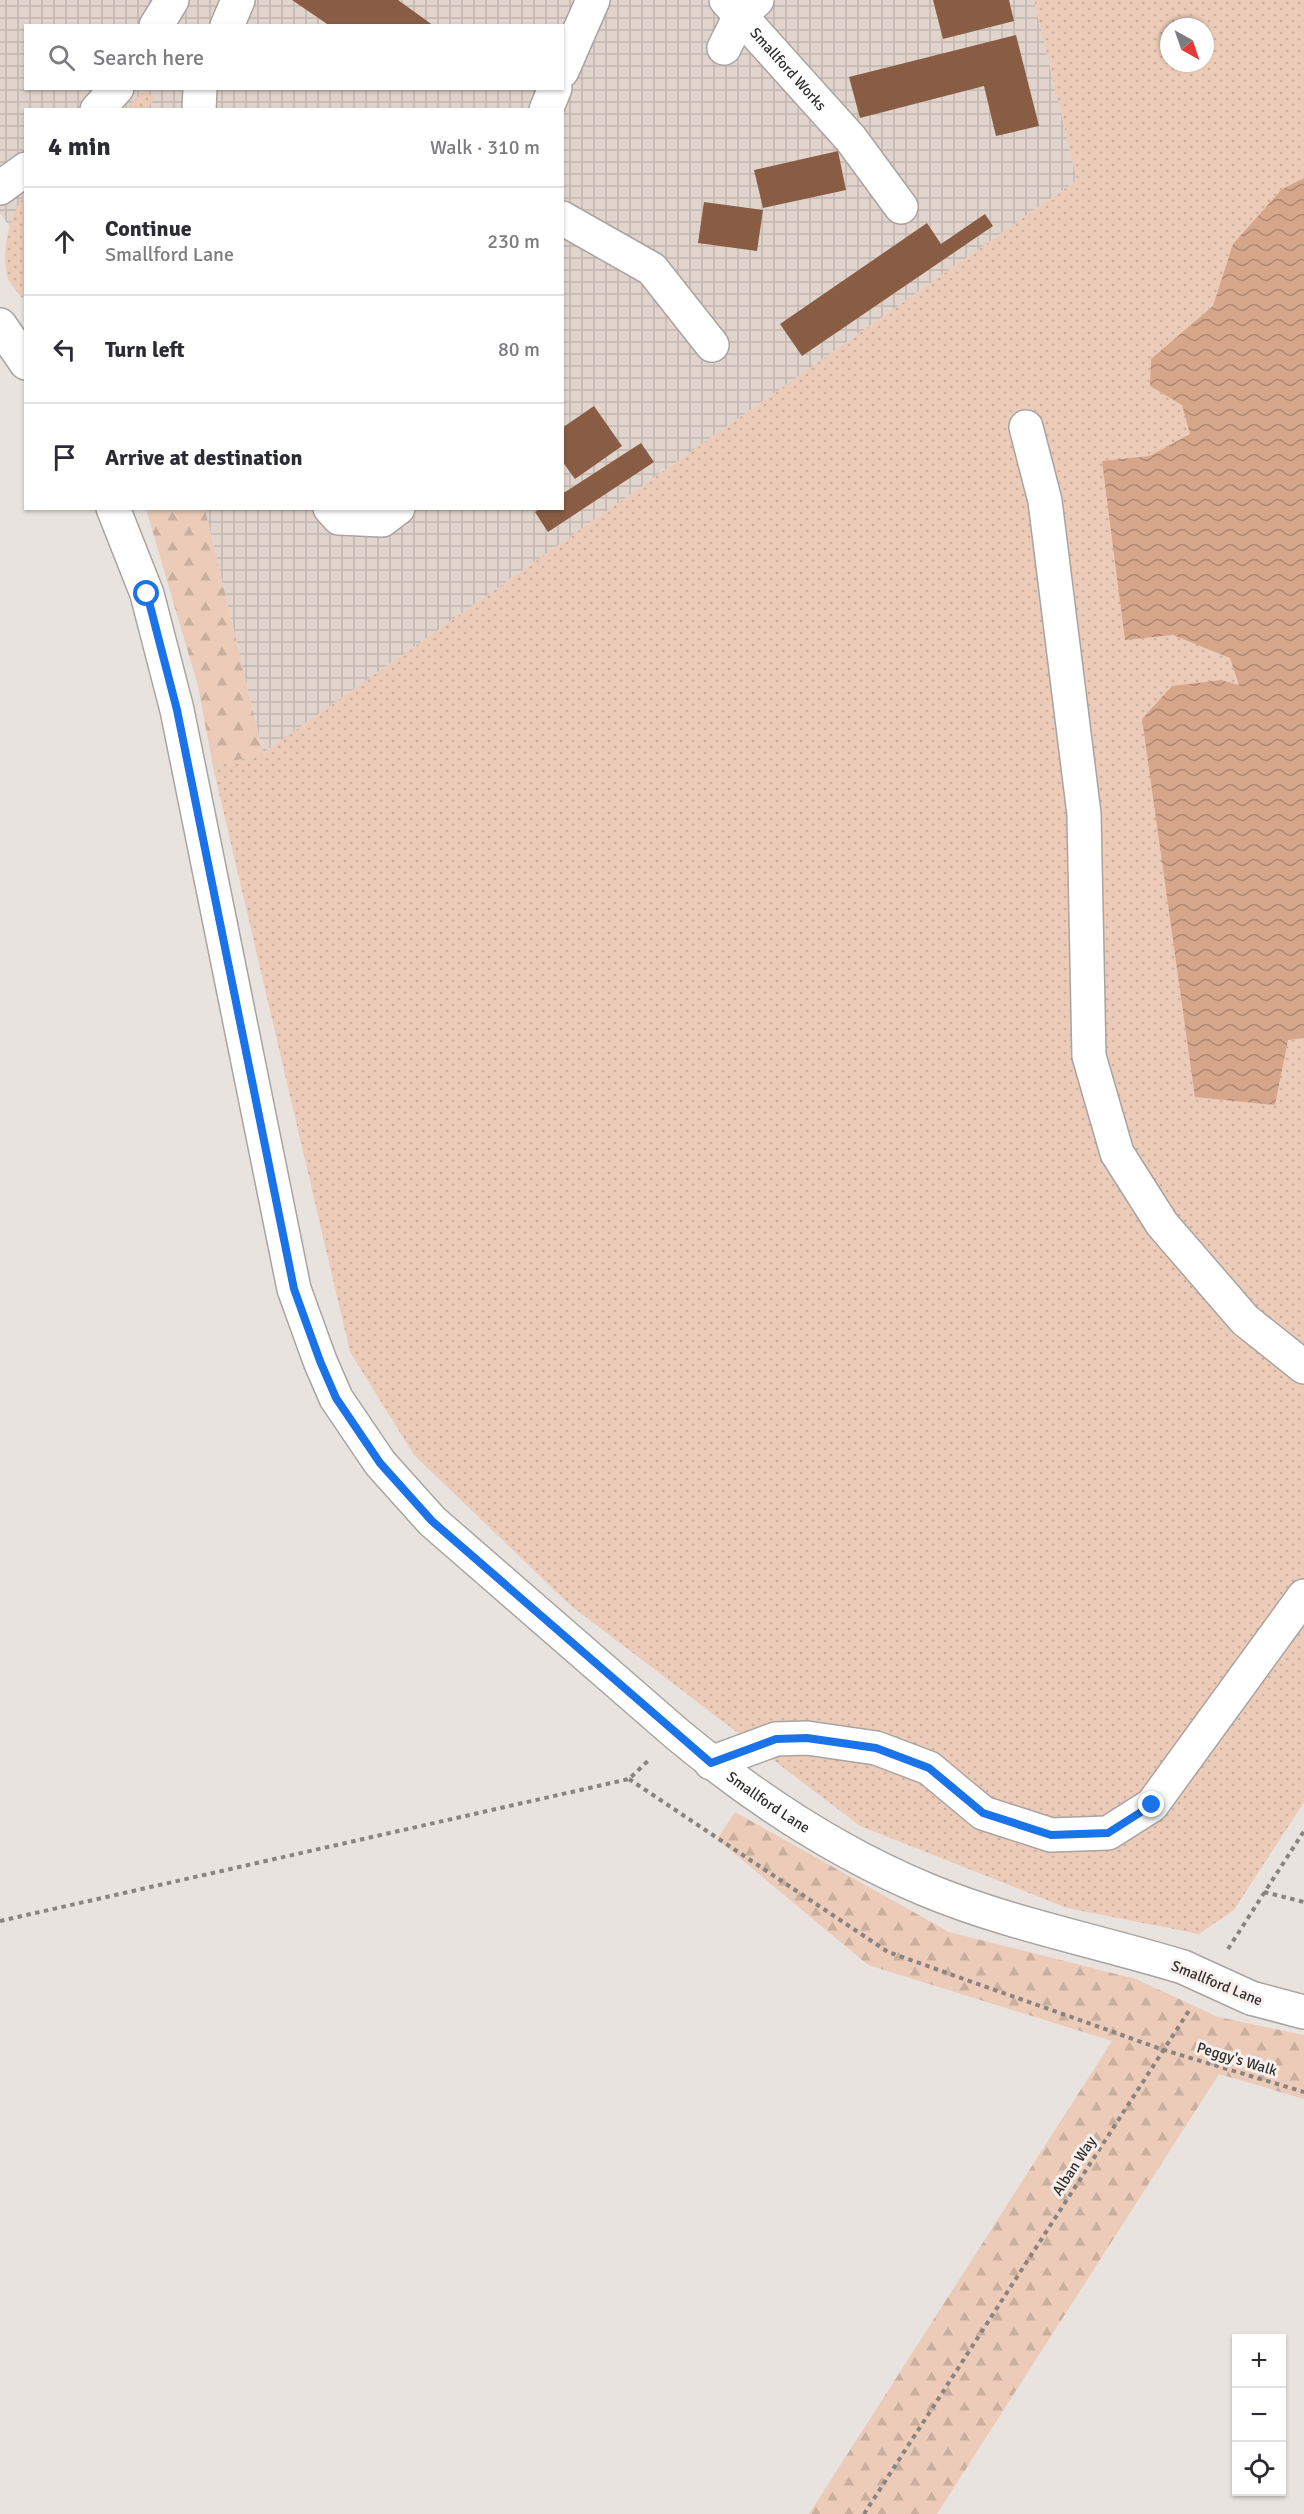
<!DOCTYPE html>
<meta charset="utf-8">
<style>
:root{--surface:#fff;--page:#f7f7f7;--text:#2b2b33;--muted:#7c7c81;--line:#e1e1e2}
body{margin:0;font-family:Signika,sans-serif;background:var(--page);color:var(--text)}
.controls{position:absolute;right:18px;bottom:18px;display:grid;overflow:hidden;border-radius:0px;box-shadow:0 2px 4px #0004}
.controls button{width:54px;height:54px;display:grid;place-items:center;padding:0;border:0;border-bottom:2px solid var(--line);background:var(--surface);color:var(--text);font:30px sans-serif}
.compass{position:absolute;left:1160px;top:18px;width:54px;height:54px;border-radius:50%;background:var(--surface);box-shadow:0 2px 4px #0004;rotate:140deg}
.stop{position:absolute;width:18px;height:18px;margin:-14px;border:4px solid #1a73e8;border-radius:50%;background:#fff}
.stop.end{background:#1a73e8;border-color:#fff;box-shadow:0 2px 6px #0008}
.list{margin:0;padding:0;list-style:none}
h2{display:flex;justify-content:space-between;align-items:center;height:78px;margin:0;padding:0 24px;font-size:26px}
h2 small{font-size:20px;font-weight:400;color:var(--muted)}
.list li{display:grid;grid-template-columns:39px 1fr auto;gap:18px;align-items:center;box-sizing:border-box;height:108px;padding:0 24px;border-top:2px solid var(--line)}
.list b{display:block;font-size:22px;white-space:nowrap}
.list p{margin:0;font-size:20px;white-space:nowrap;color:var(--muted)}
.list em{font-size:20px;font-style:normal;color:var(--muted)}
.icon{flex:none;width:33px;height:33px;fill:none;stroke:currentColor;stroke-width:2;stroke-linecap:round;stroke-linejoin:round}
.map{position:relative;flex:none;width:1304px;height:2514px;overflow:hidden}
.search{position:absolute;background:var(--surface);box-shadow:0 2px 4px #0004;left:24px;top:24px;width:540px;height:66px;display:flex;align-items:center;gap:15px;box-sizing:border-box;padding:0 21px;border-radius:0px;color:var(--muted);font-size:22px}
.panel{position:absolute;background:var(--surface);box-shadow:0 2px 4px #0004;left:24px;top:108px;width:540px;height:402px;border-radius:0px}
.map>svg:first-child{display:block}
.industrial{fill:url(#industrial-grid);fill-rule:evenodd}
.grass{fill:url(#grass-dots);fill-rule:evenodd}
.forest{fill:url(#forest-firs)}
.water{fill:url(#water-waves)}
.building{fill:#895d44}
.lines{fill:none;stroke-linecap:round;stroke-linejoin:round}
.minor-casing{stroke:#a9a4a1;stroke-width:36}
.path{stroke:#888482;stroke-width:4;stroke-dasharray:4.5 4.5;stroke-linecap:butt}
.minor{stroke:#fff;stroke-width:33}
.minor-bridge-casing{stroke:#a9a4a1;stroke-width:36;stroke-linecap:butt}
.minor-bridge{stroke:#fff;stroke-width:33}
.route{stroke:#1a73e8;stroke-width:8}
.labels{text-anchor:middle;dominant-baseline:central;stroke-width:6;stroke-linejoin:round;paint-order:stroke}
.street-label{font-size:15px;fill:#32302e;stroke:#f7f0ed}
</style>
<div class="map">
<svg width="1304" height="2514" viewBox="0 0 1304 2514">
<defs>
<pattern id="industrial-grid" width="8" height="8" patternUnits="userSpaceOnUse" patternTransform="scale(1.5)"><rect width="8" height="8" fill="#e1d4cc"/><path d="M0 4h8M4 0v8" fill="none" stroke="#c2b6b0"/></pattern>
<pattern id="grass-dots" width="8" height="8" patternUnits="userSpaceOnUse" patternTransform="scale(1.5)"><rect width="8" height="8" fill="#eccbb8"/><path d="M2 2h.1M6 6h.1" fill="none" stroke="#cbaf9e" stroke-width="1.8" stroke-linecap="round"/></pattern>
<pattern id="forest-firs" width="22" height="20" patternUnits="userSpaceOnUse" patternTransform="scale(1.5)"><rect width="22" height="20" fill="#eccbb8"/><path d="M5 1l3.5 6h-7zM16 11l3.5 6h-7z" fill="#cbaf9e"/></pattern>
<pattern id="water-waves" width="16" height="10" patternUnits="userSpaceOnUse" patternTransform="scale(1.5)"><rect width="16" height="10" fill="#d6a68b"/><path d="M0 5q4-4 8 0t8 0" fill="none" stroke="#ae8872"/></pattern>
</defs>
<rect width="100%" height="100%" fill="#e9e3e0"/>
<path class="industrial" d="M0,0h1034l43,180 -814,573 -58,-244 357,-1v-398h-536l-1,135 -25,-31zM26,26h536v62h-536z"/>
<g class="grass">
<path d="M1034,0h270v1802l-70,108 -35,24 -132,-26 -207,-82 -290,-221 -156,-150 -64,-103 -137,-585 50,-14 814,-573zM1169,27h36v36h-36z"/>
<polygon points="144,91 156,98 145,109 126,109"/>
<path d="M25,195l1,99 -4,4c-5,-6 -10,-12 -14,-19 -8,-25 1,-64 17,-84z"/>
</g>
<g class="forest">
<polygon points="146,509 205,509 263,753 213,767 198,686"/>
<polygon points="735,1812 949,1932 1136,1979 1218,2017 1304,2035 1304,2099 1219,2074 937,2514 809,2514 1112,2041 868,1965 717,1839"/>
</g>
<polygon class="water" points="1304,178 1304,1038 1288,1040 1275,1105 1195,1097 1142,719 1172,686 1221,680 1239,685 1230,658 1173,635 1125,640 1102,461 1150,456 1190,434 1182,405 1150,386 1151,359 1213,306 1233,244 1282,189"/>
<g class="building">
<polygon points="292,0 398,0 434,26 330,26"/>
<polygon points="933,0 1009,0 1014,21 943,39"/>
<polygon points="1016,35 1039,126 996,136 984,86 860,118 849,77"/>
<polygon points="838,151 846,190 763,208 754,170"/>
<polygon points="704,202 763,210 757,251 698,243"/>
<polygon points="985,214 993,226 802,356 780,324 927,223 941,244"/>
<polygon points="594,406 622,446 575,479 562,461 562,428"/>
<polygon points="641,443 654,462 548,532 535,512 541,508 562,508 562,494"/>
</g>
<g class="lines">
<g class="minor-casing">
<g id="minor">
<path id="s1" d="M726,0l125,139 50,68"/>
<polyline points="156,26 172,0"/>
<polyline points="227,26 238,0"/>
<polyline points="724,48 740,16 757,0"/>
<polyline points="562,71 593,0"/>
<polyline points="97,110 117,88"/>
<polyline points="199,110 200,88"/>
<polyline points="546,110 555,88"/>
<polyline points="0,188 26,169"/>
<polyline points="562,218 652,269 712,345"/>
<polyline points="0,325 26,363"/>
<polyline points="1026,427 1045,501 1084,814 1089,1056 1117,1153 1162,1224 1245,1320 1304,1367"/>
<path id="s2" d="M113,508l34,86 30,116 117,579 26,72 16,37 44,65 52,58 245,213c77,64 158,118 250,156 82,34 171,51 256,77"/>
<polyline points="330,508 339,518 382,520 398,508"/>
<polyline points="711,1763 776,1739 807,1738 876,1748 929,1768 983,1813 1051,1835 1108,1833 1152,1805 1304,1596"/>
<polyline points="1251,1998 1304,2012"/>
</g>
</g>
<g class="path">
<polyline points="629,1779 888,1952 1164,2050 1304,2092"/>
<polyline points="1264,1892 1304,1902"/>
<polyline points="0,1921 629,1779 650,1759"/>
<polyline points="1228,1949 1304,1831"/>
<polyline points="864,2514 1190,2009"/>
</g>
<use href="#minor" class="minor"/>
<g class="minor-bridge-casing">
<polyline id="minor-bridge" points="1183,1967 1251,1998"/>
</g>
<use href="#minor-bridge" class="minor-bridge"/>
</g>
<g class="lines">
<polyline class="route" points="147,594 177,710 294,1289 320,1361 336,1398 380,1463 432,1521 711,1763 776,1739 807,1738 876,1748 929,1768 983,1813 1051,1835 1108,1833 1152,1805"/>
</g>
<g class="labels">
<g class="street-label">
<text stroke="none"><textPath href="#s1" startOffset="93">Smallford Works</textPath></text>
<text stroke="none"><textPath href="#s2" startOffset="1515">Smallford Lane</textPath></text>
<text transform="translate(1217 1983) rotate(22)">Smallford Lane</text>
<text transform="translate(1237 2059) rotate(17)">Peggy's Walk</text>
<text transform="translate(1074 2166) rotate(-57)">Alban Way</text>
</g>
</g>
</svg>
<div class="controls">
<button>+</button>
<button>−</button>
<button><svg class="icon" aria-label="locate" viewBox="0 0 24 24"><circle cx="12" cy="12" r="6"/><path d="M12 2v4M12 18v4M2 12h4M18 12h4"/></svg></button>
</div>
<svg class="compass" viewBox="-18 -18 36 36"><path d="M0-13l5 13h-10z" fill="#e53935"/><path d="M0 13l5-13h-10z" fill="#7c7c81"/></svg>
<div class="stop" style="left:147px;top:594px"></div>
<div class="stop end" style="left:1152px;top:1805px"></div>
<div class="search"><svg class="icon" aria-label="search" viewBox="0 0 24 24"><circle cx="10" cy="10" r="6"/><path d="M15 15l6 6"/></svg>Search here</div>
<section class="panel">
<h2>4 min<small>Walk · 310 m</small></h2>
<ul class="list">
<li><svg class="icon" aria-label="ahead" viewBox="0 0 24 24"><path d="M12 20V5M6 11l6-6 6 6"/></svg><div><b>Continue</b><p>Smallford Lane</p></div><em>230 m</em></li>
<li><svg class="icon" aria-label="left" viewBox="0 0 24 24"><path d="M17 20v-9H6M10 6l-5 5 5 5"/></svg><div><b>Turn left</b></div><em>80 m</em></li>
<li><svg class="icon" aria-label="arrive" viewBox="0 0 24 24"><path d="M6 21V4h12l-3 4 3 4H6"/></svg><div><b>Arrive at destination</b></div></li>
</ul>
</section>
</div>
